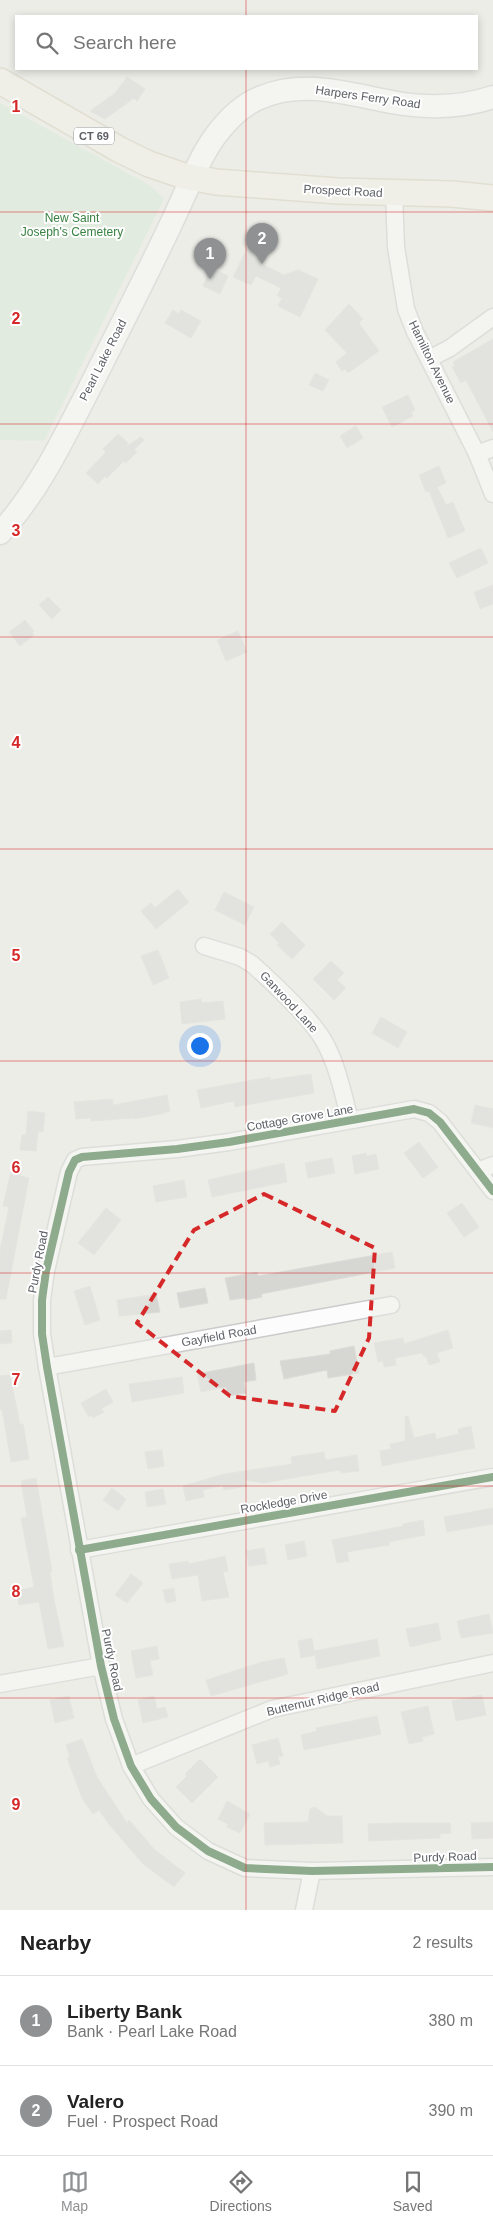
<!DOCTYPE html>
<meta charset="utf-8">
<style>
:root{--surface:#fff;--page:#f6f6f6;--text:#222;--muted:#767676;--line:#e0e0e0;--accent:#8f9193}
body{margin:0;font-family:Helvetica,sans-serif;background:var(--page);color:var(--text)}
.you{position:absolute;left:199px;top:1045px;width:18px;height:18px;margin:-12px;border:4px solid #fff;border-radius:50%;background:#1a73e8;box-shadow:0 0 0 8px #1a73e833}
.badge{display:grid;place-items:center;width:32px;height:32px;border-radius:50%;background:var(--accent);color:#fff;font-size:16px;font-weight:700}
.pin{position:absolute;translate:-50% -41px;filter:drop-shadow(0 1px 2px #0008)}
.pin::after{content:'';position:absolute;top:26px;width:18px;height:15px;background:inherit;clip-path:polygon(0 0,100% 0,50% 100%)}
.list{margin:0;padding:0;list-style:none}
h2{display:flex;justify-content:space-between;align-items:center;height:65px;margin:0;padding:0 20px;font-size:21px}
h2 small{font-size:16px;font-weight:400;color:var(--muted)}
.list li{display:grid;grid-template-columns:32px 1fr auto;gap:15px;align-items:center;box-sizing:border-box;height:90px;padding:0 20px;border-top:1px solid var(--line)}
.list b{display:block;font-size:19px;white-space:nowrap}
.list p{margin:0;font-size:16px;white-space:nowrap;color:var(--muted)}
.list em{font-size:16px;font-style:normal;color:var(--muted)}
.icon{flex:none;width:28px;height:28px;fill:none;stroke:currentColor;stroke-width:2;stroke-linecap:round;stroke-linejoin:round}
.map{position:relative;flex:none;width:493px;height:1910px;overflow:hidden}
.search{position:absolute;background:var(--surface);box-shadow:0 2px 8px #0003;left:15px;right:15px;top:15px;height:55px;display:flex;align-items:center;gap:12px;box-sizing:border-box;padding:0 18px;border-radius:0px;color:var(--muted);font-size:19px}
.sheet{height:245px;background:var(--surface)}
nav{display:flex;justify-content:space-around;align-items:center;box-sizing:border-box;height:70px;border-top:1px solid var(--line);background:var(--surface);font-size:14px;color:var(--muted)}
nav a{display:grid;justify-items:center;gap:2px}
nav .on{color:var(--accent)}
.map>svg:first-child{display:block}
.green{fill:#d6e9d5}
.building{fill:#d6d6d3;stroke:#dcdbd7}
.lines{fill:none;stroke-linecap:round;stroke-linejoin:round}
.minor-casing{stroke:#cacbca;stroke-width:19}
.secondary-casing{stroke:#cbcbcb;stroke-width:25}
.primary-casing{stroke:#d3ceb8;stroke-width:28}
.minor{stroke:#fcfcfc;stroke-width:16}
.secondary{stroke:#fcfcfc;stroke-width:22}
.primary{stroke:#f2f2e9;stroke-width:25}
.cycleway-casing{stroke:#fff;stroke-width:11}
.cycleway{stroke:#1b5e20;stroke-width:8}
.marked{fill:none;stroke:#d62828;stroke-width:4;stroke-dasharray:10 6;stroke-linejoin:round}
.grid{fill:none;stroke:#d62828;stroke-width:1;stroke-opacity:0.55}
.labels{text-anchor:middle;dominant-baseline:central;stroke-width:4;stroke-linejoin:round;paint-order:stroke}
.shield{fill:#fff;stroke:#8e9093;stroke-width:1}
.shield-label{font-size:11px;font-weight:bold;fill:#5d6065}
.street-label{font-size:12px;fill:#5d6065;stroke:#fff}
.park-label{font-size:12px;fill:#398142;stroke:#fff}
.grid-label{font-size:16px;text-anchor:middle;font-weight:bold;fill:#d62828;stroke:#fff;stroke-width:4;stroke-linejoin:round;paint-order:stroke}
</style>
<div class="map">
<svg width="493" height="1910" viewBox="0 0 493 1910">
<rect width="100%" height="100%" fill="#edede8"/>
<polygon class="green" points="0,103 151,186 164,199 44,441 0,440"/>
<g class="building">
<polygon points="127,77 145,89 137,101 134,98 105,119 90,111 115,93"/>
<polygon points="253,236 271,245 262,264 284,275 298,270 318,279 300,317 278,306 282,298 277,296 281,288 256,276 251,285 233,277"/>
<polygon points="211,268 228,276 220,294 203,286"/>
<polygon points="349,304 363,319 359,323 379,351 348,373 345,369 342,371 336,362 347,353 325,330"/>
<polygon points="173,310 179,314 181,310 201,321 191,338 165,323"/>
<polygon points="493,339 493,432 466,380 461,383 452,367 455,366 453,362"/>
<polygon points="315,373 329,380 323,391 309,385"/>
<polygon points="408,395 415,410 411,412 413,416 392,427 382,407"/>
<polygon points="356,426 363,438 347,448 340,436"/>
<polygon points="118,434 128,443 125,447 141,437 144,440 134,450 137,452 126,463 124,461 107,478 105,476 98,484 86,473 106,452 103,449"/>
<polygon points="439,466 446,483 437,487 446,505 453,502 465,531 448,538 429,491 426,492 419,475"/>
<polygon points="481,548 488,563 457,578 449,563"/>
<polygon points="493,585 493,604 480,609 474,592"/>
<polygon points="48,597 61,610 52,619 39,605"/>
<polygon points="25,620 34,631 32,633 34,635 20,646 9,632"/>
<polygon points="238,631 247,652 226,661 217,640"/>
<polygon points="178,889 189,902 156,929 141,911 151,903 155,908"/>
<polygon points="224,892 254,907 245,925 215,910"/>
<polygon points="282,922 305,945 292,959 277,945 279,943 270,934"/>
<polygon points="158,950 169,978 153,985 141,956"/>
<polygon points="331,961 344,973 337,980 346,988 334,1000 313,979"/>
<polygon points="201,999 202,1003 223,1001 225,1019 182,1024 180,1002"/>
<polygon points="381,1017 407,1032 398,1048 372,1033"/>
<polygon points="311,1074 314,1093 235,1107 234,1101 201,1108 197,1090 270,1077 270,1080"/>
<polygon points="167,1095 170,1111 161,1114 134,1119 133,1118 91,1121 91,1118 76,1119 74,1102 113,1099 113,1105"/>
<polygon points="475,1105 493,1109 493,1128 471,1123"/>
<polygon points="28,1111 45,1113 43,1132 38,1131 36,1151 20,1150 22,1135 26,1135"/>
<polygon points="419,1142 438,1167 423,1178 404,1153"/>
<polygon points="366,1153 367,1156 376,1154 379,1169 355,1174 352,1156"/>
<polygon points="332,1158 335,1173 308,1178 305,1163"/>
<polygon points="284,1163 287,1182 212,1197 208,1180"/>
<polygon points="12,1167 22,1169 20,1176 29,1178 6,1299 0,1299 0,1250 9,1207 3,1206"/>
<polygon points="184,1180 187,1197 156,1202 153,1186"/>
<polygon points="462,1203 479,1227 464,1237 447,1213"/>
<polygon points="106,1208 121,1220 94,1255 78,1243"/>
<polygon points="392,1252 395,1268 261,1294 262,1297 247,1300 244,1298 230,1300 225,1278 257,1272 258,1276"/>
<polygon points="90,1286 100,1320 85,1325 74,1291"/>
<polygon points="205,1288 208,1303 180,1308 177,1293"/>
<polygon points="156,1294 160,1312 119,1316 117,1300"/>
<polygon points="11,1330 12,1343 0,1344 0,1331"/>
<polygon points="448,1330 453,1348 437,1353 440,1362 429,1365 426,1356 424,1357 422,1353 395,1358 396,1365 384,1367 383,1361 378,1362 374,1343 403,1338 404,1344"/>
<polygon points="354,1346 359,1373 328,1378 327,1370 284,1379 280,1361 330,1354 330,1351"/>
<polygon points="254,1363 256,1380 244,1382 246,1393 228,1396 226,1387 201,1392 197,1374"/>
<polygon points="10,1375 20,1424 23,1424 29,1459 11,1462 2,1409 0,1410 0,1376"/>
<polygon points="182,1377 184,1393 132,1402 129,1384"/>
<polygon points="106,1389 113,1402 101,1409 104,1412 93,1418 92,1415 89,1417 81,1403"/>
<polygon points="408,1416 414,1438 435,1433 436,1439 459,1434 458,1429 471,1426 475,1448 382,1466 380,1451 391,1449 390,1444 405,1441 405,1417"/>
<polygon points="162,1450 164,1466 148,1469 145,1452"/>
<polygon points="324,1452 325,1460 357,1455 359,1471 341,1473 340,1470 263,1483 245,1480 246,1486 224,1490 223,1485 203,1490 204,1497 186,1501 183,1486 224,1474 292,1464 291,1457"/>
<polygon points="36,1478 52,1571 50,1572 54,1600 64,1646 48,1649 39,1602 19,1605 16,1591 34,1587 21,1518 27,1517 21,1481"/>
<polygon points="112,1488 126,1499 118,1511 103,1500"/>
<polygon points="163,1489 166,1504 147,1507 145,1492"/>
<polygon points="493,1508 493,1524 447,1532 444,1517"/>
<polygon points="423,1520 425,1535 389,1542 389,1545 347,1552 349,1561 337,1563 332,1540 403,1526 403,1524"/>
<polygon points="304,1541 307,1556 288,1560 285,1545"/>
<polygon points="264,1548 267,1564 249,1566 246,1551"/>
<polygon points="225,1556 228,1571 223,1572 229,1597 202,1601 198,1575 172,1579 169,1564 188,1561 189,1564"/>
<polygon points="131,1574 143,1583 127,1603 115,1595"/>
<polygon points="174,1588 176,1601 166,1603 163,1590"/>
<polygon points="489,1614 493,1633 461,1638 457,1621"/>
<polygon points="438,1623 441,1640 410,1647 406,1629"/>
<polygon points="312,1638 314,1651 377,1639 380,1656 317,1669 315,1655 301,1658 298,1641"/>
<polygon points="157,1646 159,1659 150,1661 153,1675 136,1678 131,1651"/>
<polygon points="284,1658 288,1674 211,1696 206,1680 262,1662"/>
<polygon points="482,1695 486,1715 456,1721 452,1701"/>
<polygon points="69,1696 74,1718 55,1723 50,1700"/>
<polygon points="154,1696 157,1709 165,1707 168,1717 143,1723 138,1700"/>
<polygon points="428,1706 434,1734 422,1737 423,1741 409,1744 401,1712"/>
<polygon points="377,1716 381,1734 304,1750 301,1735 317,1731 316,1728"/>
<polygon points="278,1738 283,1756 278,1757 280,1764 270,1767 268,1761 257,1764 252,1745"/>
<polygon points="82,1739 97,1777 127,1823 129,1820 155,1850 185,1873 174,1887 143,1864 108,1823 99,1810 93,1814 82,1798 67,1758 70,1757 66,1745"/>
<polygon points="200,1759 218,1777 192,1803 176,1787 187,1776 185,1774"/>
<polygon points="227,1801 250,1814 240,1833 227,1827 228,1824 218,1819"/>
<polygon points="315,1807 327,1816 342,1816 343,1843 265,1845 264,1823 308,1822 310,1809"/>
<polygon points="493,1822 493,1838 472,1839 471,1823"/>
<polygon points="395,1823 450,1823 451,1833 440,1834 440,1838 369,1841 368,1824"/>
</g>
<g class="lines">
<g class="minor-casing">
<g id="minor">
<polyline points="394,193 396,247 406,309 415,332 477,454 493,494"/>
<polyline points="429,359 450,348 493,317"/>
<polyline points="477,454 493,448"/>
<path d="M204,946l36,11 12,7c20,18 61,56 73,79 13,24 18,51 25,77"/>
<polyline points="478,1171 493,1165"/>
<polyline points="493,1191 440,1122 429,1113 414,1109 229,1142 177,1149 82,1157 75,1160 69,1172 46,1271 42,1300 42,1334 47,1367 101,1666 114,1719 131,1766 151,1799 176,1827 208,1851 245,1868 312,1871 493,1867"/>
<polyline points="47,1367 391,1305"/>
<polyline points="79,1550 493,1477"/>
<polyline points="0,1684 101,1666"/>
<polyline points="131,1766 272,1709 493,1663"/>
<polyline points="304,1910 312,1871"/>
</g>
</g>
<g class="secondary-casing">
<path id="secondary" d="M0,533c39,-42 63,-94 89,-144 27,-54 55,-108 81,-163 14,-28 28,-67 46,-91 12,-16 27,-31 46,-38 46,-19 95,0 141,7 30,4 61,3 90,-7"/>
</g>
<g class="primary-casing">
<polyline id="primary" points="0,81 120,150 149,164 184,176 216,182 338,191 452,194 493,198"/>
</g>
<use href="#minor" class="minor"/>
<use href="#secondary" class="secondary"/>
<use href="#primary" class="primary"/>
<g class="cycleway-casing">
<g id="cycleway">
<polyline points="493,1191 440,1122 429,1113 414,1109 229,1142 177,1149 82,1157 75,1160 69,1172 46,1271 42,1300 42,1334 47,1367 101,1666 114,1719 131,1766 151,1799 176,1827 208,1851 245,1868 312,1871 493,1867"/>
<polyline points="79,1550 493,1477"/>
</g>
</g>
<use href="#cycleway" class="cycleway"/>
</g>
<path d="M0 0H493V1910H0ZM264,1194l111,54 -6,90 -34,73 -105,-15 -93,-73 57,-93z" fill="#edede8" fill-opacity=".55" fill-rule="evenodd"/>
<path class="marked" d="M264,1194l111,54 -6,90 -34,73 -105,-15 -93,-73 57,-93z"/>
<path class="grid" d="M246,0v16M246,69v1841M0,212h493M0,424h493M0,637h493M0,849h493M0,1061h493M0,1273h493M0,1486h493M0,1698h493"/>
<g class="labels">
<rect class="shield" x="74" y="127.5" width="40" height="17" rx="4"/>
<g class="shield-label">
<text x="94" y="136">CT 69</text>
</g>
<g class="street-label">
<text transform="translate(368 97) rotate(8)">Harpers Ferry Road</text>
<text transform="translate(343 191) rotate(3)">Prospect Road</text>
<text transform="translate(103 360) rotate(-63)">Pearl Lake Road</text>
<text transform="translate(432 362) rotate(64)">Hamilton Avenue</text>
<text transform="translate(289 1002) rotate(47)">Garwood Lane</text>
<text transform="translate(300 1118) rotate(-10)">Cottage Grove Lane</text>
<text transform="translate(38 1262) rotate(-79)">Purdy Road</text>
<text transform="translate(219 1336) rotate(-10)">Gayfield Road</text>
<text transform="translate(284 1502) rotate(-10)">Rockledge Drive</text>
<text transform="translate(112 1660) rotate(78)">Purdy Road</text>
<text transform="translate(323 1699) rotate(-13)">Butternut Ridge Road</text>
<text transform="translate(445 1857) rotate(-2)">Purdy Road</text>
</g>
<g class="park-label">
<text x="72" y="218">New Saint<tspan x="72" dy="14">Joseph's Cemetery</tspan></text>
</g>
</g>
<g class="grid-label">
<text x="16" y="112">1</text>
<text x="16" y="324">2</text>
<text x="16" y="536">3</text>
<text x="16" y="748">4</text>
<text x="16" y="961">5</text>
<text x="16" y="1173">6</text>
<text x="16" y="1385">7</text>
<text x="16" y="1597">8</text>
<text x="16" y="1810">9</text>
</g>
</svg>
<div class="you"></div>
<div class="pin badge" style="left:210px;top:279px">1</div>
<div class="pin badge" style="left:262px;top:264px">2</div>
<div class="search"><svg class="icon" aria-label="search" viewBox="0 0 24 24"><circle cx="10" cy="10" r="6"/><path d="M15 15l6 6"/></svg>Search here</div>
</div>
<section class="sheet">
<h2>Nearby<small>2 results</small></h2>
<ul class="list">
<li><span class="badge">1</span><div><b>Liberty Bank</b><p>Bank · Pearl Lake Road</p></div><em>380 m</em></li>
<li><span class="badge">2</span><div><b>Valero</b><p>Fuel · Prospect Road</p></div><em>390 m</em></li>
</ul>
</section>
<nav>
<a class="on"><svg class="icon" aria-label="map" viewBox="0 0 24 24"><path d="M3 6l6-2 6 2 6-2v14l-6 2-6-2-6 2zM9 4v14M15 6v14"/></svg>Map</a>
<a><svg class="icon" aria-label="directions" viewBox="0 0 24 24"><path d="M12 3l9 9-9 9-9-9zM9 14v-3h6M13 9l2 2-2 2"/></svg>Directions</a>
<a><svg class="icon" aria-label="saved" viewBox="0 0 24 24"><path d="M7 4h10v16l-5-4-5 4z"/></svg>Saved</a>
</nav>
